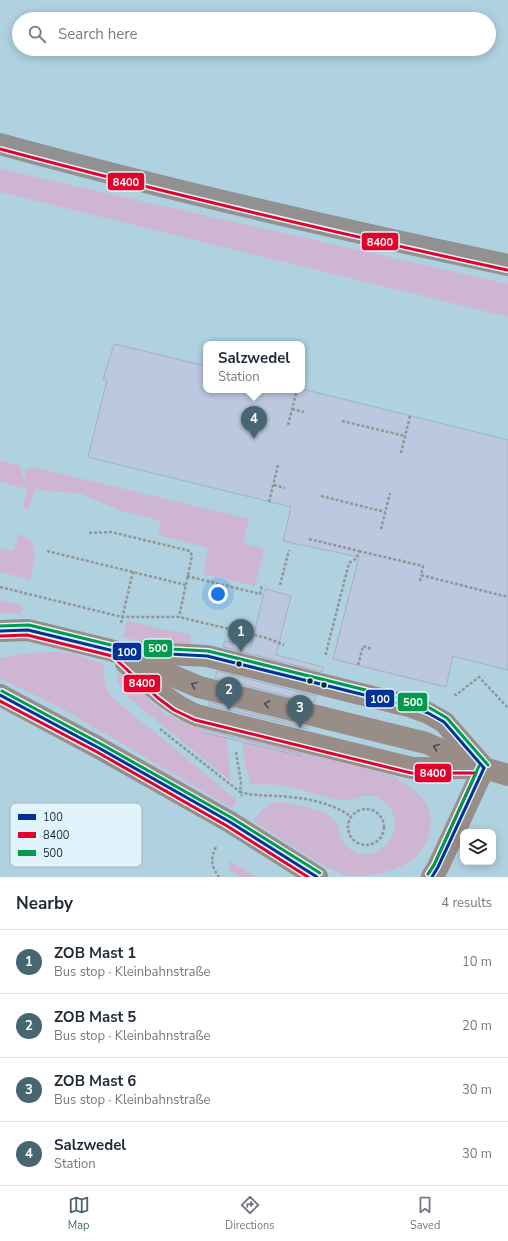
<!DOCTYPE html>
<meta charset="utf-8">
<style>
:root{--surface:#fff;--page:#f6f6f7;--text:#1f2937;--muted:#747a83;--line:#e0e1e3;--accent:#486572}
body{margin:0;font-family:"Nunito Sans",sans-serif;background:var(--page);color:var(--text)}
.controls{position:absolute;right:12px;bottom:12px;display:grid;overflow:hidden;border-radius:8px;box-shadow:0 2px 10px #0003}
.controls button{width:36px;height:36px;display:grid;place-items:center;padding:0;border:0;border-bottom:1px solid var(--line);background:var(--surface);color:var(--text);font:20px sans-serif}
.you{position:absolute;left:218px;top:594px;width:14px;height:14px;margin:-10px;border:3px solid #fff;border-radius:50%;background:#1a73e8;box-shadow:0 0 0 6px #1a73e833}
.badge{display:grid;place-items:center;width:26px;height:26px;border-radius:50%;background:var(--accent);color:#fff;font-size:13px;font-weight:700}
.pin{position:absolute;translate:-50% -33px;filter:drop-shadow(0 1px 2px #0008)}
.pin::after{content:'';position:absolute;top:21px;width:14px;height:12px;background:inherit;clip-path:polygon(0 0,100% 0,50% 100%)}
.popup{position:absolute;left:203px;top:341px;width:102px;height:52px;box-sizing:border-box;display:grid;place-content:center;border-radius:8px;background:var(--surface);filter:drop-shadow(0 1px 3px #0005);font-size:13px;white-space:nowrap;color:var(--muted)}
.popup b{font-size:15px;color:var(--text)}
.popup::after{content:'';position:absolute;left:50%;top:100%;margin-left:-8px;border:8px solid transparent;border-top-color:var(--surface)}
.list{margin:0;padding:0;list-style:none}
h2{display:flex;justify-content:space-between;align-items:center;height:52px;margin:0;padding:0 16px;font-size:17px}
h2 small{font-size:13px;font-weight:400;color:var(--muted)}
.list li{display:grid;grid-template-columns:26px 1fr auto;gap:12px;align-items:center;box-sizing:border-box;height:64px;padding:0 16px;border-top:1px solid var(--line)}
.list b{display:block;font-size:15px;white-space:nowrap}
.list p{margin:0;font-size:13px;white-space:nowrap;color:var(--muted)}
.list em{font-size:13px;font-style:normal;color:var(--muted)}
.icon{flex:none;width:22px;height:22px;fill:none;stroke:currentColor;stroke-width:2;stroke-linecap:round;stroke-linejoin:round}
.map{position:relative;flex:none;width:508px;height:877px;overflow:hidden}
.search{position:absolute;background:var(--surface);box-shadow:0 2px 10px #0003;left:12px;right:12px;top:12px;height:44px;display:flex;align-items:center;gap:10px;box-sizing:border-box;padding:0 14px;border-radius:22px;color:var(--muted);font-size:15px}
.sheet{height:308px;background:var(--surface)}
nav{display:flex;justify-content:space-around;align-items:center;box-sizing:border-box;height:56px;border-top:1px solid var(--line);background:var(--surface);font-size:11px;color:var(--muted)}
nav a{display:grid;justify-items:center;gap:2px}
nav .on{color:var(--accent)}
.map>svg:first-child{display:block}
.green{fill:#ceb5d1}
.building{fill:#bbc8df;stroke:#a2b1c1}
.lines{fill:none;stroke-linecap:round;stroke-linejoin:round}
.path{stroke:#939594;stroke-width:2.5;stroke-dasharray:3 2;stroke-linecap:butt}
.minor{stroke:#998d88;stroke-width:22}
.major{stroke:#909190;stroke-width:22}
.bus-1-casing{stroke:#e1f3fb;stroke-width:6}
.bus-2-casing{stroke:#e1f3fb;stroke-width:6}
.bus-3-casing{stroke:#e1f3fb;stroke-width:6}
.bus-1{stroke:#039;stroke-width:3}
.bus-2{stroke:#e4002b;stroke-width:3}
.bus-3{stroke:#029a4e;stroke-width:3}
.oneway{stroke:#404d53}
.bus-dot{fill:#102b36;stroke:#e1f3fb;stroke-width:1.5}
.key{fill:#e1f3fb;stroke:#a2b7c0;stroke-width:1}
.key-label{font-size:11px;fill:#102b36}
.line-badge{stroke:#e1f3fb;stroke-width:1.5}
.badge-label{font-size:11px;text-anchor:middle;font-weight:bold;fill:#fff}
</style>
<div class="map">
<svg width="508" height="877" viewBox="0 0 508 877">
<rect width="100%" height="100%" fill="#afd1e0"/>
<g class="green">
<polygon points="0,169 508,284 508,317 0,192"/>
<polygon points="0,461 19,465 26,485 24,470 33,467 249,519 243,543 264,549 255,586 203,574 208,548 158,535 161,521 121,511 87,496 77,493 35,490 29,509 23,508 27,489 0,482"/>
<polygon points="19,534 32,541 35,556 30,580 0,572 0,548 14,551"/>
<polygon points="0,600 23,606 20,614 0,613"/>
<polygon points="130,621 164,630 190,634 191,647 156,645 123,637 126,623"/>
<path d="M57,652l16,1 32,12c-3,12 0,20 5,31l127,104 -5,8 -169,-99 -63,-31v-20l28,-5z"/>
<path d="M119,672c17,10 29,29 46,41 16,11 42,16 61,20l5,48 -102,-83 -12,-17z"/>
<path d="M242,737c25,6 50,13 76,19 22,5 60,10 78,22 9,5 26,17 30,25 4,9 5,17 4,26 -6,38 -48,48 -82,47 -14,-4 -26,-12 -38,-19 -17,-10 -34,-21 -51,-32l-6,-4c6,-7 13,-17 23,-19 6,-2 48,9 52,13 3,2 7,6 9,9 2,4 2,10 4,14 4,9 12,15 21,16 32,3 46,-40 17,-56 -14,-7 -24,3 -35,2 -21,-2 -42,-11 -63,-15 -9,-1 -20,0 -30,-1l-6,-19z"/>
<polygon points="229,860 256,877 240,877 229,870"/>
</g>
<g class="building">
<polygon points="114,344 206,366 206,390 306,390 508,440 508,670 453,656 446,687 333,659 359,557 283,541 291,507 88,457 107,380 103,380"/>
<polygon points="265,589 291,596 276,655 323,667 322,672 223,647 225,641 251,647"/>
<polygon points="217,671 316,696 314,703 215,678"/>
<polygon points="209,702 308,727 307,729 209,705"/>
<polygon points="203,729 301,754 301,756 202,732"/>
</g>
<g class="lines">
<g class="path">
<polyline points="292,409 304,412"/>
<polyline points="342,421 405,436"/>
<polyline points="288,425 297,390"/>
<polyline points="401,453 410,416"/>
<polyline points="274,485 285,488"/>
<polyline points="321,496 385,512"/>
<polyline points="269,502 278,465"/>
<polyline points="381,529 390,493"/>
<polyline points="89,533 111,532 190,551 192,556 179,617"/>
<polyline points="309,539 359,551 357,558 349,563 325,657"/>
<polyline points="47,551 186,585"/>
<polyline points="359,551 423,566 421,575 508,597"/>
<polyline points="187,576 260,594 262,585"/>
<polyline points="420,581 421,575"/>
<polyline points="280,585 289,550"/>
<polyline points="0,587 122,617 179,617 267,638 284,645"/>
<polyline points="121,623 133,571"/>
<polyline points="358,665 363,646 372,649"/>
<polyline points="454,694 456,695 479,677 508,708"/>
<polyline points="160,729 240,792 242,796"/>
<path d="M236,752l5,30 -1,10c13,4 24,3 37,4 23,1 56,6 74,21"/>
<circle cx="366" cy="827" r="18"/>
<path d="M216,847c-6,12 -5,19 3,30"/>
</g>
<g class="minor">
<polyline points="0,631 28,630 114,651 199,687 426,743 484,768 508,775"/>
<polyline points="128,652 207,656 409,706 428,713 444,722 481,764"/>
<path d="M126,663c24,21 41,39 70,52l216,53h63"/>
<polyline points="0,695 99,748 230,822 317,877"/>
<polyline points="432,877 438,867 484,768"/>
</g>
<path class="major" d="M0,144c168,46 338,85 508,121"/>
<g class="bus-1-casing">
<g id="bus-1">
<polyline points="0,631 28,630 114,651 207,656 409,706 428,713 444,722 484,768"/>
<polyline points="0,695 99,748 230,822 317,877"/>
<polyline points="432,877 438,867 484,768"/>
</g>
</g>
<g class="bus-2-casing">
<g id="bus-2">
<path d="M0,149c168,45 337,84 507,121"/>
<polyline points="0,636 27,635 112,656 158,698 174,710 195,720 411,773 476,773 434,865 428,874"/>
<polyline points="0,701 97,752 227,826 308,877"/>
</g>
</g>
<g class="bus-3-casing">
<g id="bus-3">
<polyline points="0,626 29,625 115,646 208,651 410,701 430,708 447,718 488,765"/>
<polyline points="2,691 101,744 232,818 320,873"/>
<polyline points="428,874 434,865 479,766"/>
</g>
</g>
<use href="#bus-1" class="bus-1"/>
<use href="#bus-2" class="bus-2"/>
<use href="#bus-3" class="bus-3"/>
</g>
<defs><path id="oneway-chevron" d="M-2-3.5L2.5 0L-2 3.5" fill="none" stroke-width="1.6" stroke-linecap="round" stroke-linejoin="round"/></defs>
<g class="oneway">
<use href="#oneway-chevron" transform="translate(194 685) rotate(-158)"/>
<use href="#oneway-chevron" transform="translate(267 704) rotate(-167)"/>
<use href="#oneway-chevron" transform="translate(436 747) rotate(-157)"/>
</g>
<g class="bus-dot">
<circle cx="239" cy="664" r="3.5"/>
<circle cx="310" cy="681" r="3.5"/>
<circle cx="324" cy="685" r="3.5"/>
</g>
<rect x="10" y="803" width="132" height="64" rx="6" class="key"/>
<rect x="18" y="814" width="18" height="6" fill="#039"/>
<rect x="18" y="832" width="18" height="6" fill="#e4002b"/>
<rect x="18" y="850" width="18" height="6" fill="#029a4e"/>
<g class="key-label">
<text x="43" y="821">100</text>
<text x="43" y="839">8400</text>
<text x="43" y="857">500</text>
</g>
<g class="line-badge">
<rect x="107" y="172" width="38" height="19" rx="4" fill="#e4002b"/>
<rect x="361" y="232" width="38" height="19" rx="4" fill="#e4002b"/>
<rect x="143" y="639" width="30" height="19" rx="4" fill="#029a4e"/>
<rect x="112" y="642" width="30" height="19" rx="4" fill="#039"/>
<rect x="123" y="674" width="38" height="19" rx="4" fill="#e4002b"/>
<rect x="365" y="689" width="30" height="19" rx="4" fill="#039"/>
<rect x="397" y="692" width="31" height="20" rx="4" fill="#029a4e"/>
<rect x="414" y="763" width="38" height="20" rx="4" fill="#e4002b"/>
</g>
<g class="badge-label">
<text x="126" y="186">8400</text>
<text x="380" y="246">8400</text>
<text x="158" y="652">500</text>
<text x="127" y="656">100</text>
<text x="142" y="687">8400</text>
<text x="380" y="703">100</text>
<text x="413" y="706">500</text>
<text x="433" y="777">8400</text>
</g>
</svg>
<div class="controls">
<button><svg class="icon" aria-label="layers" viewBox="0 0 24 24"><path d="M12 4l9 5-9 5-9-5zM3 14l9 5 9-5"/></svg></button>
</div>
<div class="you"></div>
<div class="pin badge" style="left:241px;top:652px">1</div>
<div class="pin badge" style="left:229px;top:710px">2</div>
<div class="pin badge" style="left:300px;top:728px">3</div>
<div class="pin badge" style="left:254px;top:439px">4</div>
<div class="popup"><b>Salzwedel</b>Station</div>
<div class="search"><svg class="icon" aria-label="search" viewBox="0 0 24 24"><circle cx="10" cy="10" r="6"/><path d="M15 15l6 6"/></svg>Search here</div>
</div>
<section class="sheet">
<h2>Nearby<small>4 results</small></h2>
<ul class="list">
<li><span class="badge">1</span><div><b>ZOB Mast 1</b><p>Bus stop · Kleinbahnstraße</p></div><em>10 m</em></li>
<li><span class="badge">2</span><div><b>ZOB Mast 5</b><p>Bus stop · Kleinbahnstraße</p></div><em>20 m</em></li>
<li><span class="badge">3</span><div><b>ZOB Mast 6</b><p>Bus stop · Kleinbahnstraße</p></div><em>30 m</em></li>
<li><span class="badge">4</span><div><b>Salzwedel</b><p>Station</p></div><em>30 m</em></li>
</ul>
</section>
<nav>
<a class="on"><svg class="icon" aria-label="map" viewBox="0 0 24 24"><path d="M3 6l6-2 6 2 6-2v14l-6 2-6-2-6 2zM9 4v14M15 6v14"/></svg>Map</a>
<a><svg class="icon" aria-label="directions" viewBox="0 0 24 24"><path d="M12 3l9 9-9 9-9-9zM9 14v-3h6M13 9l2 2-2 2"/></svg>Directions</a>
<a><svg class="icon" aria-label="saved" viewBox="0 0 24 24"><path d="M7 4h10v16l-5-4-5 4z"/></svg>Saved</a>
</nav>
